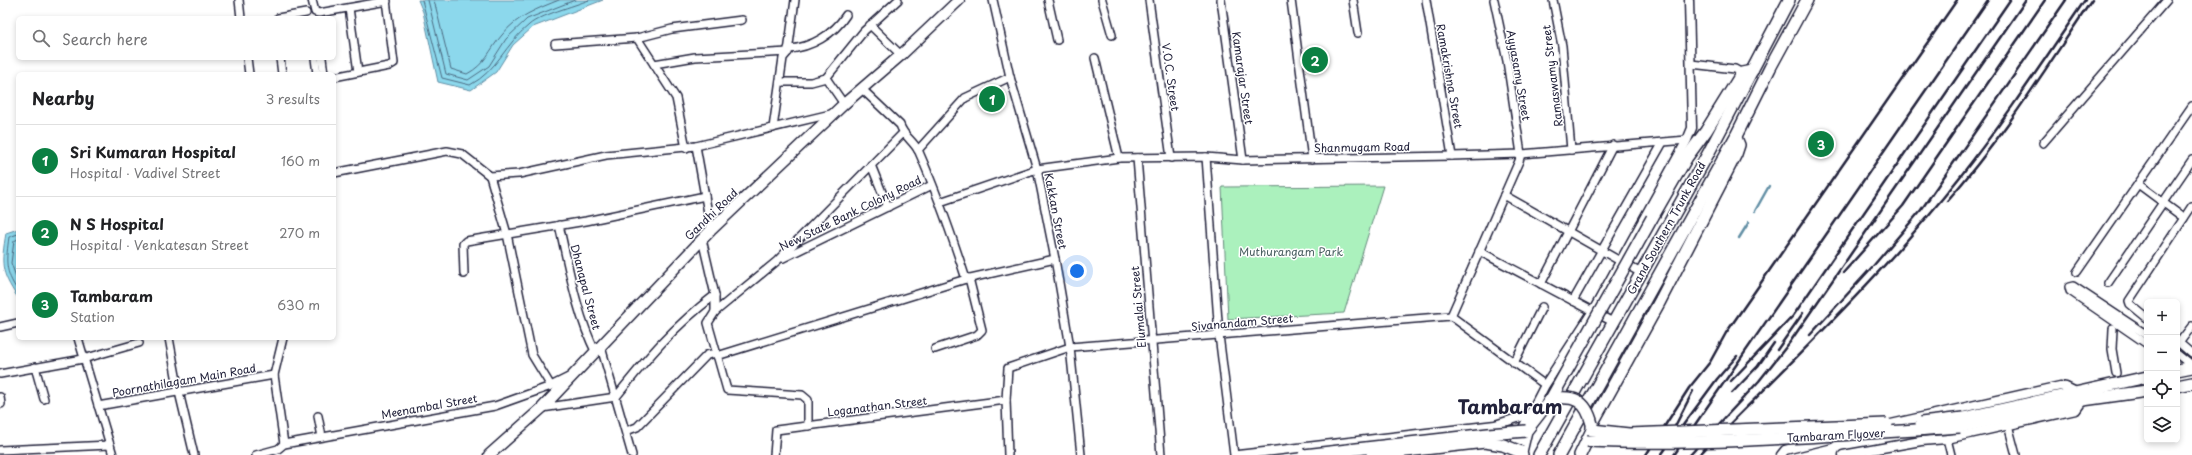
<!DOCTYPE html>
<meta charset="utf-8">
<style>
:root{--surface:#fff;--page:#f6f6f6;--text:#202124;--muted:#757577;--line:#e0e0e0;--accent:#0b8043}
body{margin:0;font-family:"Playpen Sans",sans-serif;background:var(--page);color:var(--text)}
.controls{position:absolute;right:12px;bottom:12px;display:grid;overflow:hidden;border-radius:6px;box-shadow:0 2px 6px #0003}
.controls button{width:36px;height:36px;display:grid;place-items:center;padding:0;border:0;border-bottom:1px solid var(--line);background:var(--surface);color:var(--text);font:20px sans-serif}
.you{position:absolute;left:1077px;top:271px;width:14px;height:14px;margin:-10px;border:3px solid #fff;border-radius:50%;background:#1a73e8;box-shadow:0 0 0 6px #1a73e833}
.badge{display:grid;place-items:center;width:26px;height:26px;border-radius:50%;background:var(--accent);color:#fff;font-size:13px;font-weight:700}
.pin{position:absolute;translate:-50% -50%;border:2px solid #fff;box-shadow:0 1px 4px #0006}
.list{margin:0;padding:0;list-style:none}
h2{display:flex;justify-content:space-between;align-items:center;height:52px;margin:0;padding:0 16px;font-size:17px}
h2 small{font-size:13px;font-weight:400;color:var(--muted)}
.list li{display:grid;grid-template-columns:26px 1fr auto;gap:12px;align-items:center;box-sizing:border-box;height:72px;padding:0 16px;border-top:1px solid var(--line)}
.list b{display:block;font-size:15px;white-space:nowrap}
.list p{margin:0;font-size:13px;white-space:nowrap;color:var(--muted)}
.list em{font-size:13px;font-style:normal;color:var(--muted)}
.icon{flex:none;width:22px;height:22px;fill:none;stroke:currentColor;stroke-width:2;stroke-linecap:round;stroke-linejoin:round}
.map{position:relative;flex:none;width:2192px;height:455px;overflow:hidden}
.search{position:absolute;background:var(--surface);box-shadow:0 2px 6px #0003;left:16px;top:16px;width:320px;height:44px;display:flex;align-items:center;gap:10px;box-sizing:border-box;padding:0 14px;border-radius:6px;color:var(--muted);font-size:15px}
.panel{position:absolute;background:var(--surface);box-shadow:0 2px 6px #0003;left:16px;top:72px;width:320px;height:268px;border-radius:6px}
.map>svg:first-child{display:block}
.green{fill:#abf1bd;stroke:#668a7c}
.water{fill:#8cd8ec;stroke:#628fa5}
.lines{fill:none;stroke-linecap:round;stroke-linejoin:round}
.shore{stroke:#4c6b82;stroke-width:1}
.stream{stroke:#628fa5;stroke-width:2.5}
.minor-casing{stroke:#22223b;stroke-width:10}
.tertiary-casing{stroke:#22223b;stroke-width:11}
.secondary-casing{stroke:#22223b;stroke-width:13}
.primary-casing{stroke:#22223b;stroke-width:14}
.minor{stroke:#fff;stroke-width:7}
.tertiary{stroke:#fff;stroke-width:8}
.secondary{stroke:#fff;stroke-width:10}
.primary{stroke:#fff;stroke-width:11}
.rail{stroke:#22223b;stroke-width:2.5}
.primary-bridge-casing{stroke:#22223b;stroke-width:14;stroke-linecap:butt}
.primary-bridge{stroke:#fff;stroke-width:11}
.labels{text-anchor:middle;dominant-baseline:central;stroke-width:3;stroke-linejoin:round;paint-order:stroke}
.street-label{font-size:11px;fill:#22223b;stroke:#fff}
.park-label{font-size:11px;fill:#4b6062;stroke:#fff}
.town-label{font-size:19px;font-weight:bold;fill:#22223b;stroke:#fff}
</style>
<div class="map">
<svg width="2192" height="455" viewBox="0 0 2192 455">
<rect width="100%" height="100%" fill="#fff"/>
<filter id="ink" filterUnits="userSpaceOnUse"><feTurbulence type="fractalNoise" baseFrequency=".025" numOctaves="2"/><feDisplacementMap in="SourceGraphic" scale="8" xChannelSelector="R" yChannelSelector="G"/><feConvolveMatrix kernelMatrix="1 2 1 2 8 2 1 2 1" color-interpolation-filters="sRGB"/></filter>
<g filter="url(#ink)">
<polygon class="green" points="1383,186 1344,313 1228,319 1222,187"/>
<g class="water">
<polygon points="418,0 603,0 533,27 513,45 496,72 471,90 438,82 423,12"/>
<path d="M18,229v69c-18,-27 -17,-34 -12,-65z"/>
</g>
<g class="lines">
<g class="shore">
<path d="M422,0l20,78 28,7c27,-14 35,-41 59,-60 11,-10 45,-19 60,-25"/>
<polyline points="428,0 446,74 468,80 489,66 506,39 527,19 575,0"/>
<path d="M434,0l17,69 16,5c19,-10 22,-24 35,-39 15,-19 35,-26 57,-35"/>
<path d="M18,234l-9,3c-3,23 -5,34 9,54"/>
<polyline points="18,239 14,241 11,263 18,282"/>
</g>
<g class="stream">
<polyline points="1755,211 1769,186"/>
<polyline points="1739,238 1749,222"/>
</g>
<g class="minor-casing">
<g id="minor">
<polyline points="239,0 241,18"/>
<polyline points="312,0 315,12 319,13 387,1"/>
<polyline points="993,0 1010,77 1037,169 1055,259 1070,347 1081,455"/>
<polyline points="1048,0 1057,40"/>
<polyline points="1102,0 1112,35"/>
<polyline points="1149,0 1171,158"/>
<polyline points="1221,0 1243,160"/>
<polyline points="1291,0 1312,159"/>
<polyline points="1353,0 1358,33"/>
<polyline points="1426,0 1452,156"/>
<polyline points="1553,0 1562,46 1571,150"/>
<polyline points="349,8 358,72"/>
<polyline points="278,18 306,13"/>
<polyline points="870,25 901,55"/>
<polyline points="637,38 672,29 742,20"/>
<polyline points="555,44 637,38 676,98 686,148"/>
<path d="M788,49c23,-1 46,-15 58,-34"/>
<polyline points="247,58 249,74"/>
<polyline points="280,58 282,74"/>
<polyline points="315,58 317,74"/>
<polyline points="322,58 324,74"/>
<polyline points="1095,58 1119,158"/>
<polyline points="654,64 695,57 788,52"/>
<polyline points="1691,64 1735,69 1742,73"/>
<polyline points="334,77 389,66 394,63 386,0"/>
<polyline points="826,78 844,104"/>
<polyline points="780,82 811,82 826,78 864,31 898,0"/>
<path d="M862,89l38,36c4,12 14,16 19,27 18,41 33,84 47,127"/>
<polyline points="773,128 783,58 788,52 795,0"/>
<polyline points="2043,143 2167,0"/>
<polyline points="696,146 711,230"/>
<polyline points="918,150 965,98 1010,77"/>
<polyline points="1206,157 1219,335 1234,455"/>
<polyline points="1137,158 1161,455"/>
<polyline points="871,165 888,207"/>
<polyline points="334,173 447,151 462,154 490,176 519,174 606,155 696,146 835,113"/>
<polyline points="490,176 507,234 532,355 551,386"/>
<polyline points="2138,184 2184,218"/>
<polyline points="1504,195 1641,273"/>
<polyline points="940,202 1037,169 1119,158 1206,157 1243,160 1452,156 1521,154 1687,140"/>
<path d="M559,225c10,43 17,88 37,128"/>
<polyline points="702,239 715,295 715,312 708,323 727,390 802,395 808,400 808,426"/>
<polyline points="1479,251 1613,322"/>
<polyline points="783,258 932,185"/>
<polyline points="2077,272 2192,106"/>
<polyline points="464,274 463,244 466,241 586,221 705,196"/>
<polyline points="2108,283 2192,160"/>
<polyline points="1541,284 1613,145"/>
<polyline points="1573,301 1662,144"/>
<polyline points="715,312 777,261 903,133"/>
<polyline points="1451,316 1519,161 1521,154 1507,61 1494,0"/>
<polyline points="2147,318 2130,304 2129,301 2192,206"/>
<polyline points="0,327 18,323"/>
<polyline points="2113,329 2112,349 2116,373"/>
<polyline points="2147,335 2073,286 2069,287 2070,291 2147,344"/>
<polyline points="78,338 113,455"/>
<polyline points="169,338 179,392 194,455"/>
<polyline points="283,338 274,375 284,444"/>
<polyline points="2177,341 2192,354"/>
<polyline points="2179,343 2192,326"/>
<polyline points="601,347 632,455"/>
<polyline points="935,349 977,335 982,330 969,278"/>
<polyline points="2177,354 2192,366"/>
<polyline points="717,356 966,279 1055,259"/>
<polyline points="1514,363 1542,307"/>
<polyline points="35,367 44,399"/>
<polyline points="0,374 83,359 139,343"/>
<polyline points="0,397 1,404"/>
<polyline points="98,406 274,375"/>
<path d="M542,408l74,-11c32,-40 57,-70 99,-102"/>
<polyline points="318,416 322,437"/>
<polyline points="2008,425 2016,455"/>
<polyline points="626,431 637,427 707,355 716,353"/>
<polyline points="1947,439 1951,455"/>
<polyline points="0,450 110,445"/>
<polyline points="256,455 278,449 284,444 495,406 551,386 569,377"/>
<polyline points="774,455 776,430 1006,400"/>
<polyline points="1008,455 1006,400 1008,368 1070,347 1451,316 1545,385"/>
</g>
</g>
<g class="tertiary-casing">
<g id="tertiary">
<polyline points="1882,426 2060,386 2066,387 2078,393"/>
<polyline points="1238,455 1495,425 1530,414"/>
<polyline points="1509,455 1545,385 1593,311 1687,140 1692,128 1689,0"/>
<polyline points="1781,455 1785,450 1830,439"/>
<polyline points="1843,455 1921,441 1947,439 2076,410 2083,400"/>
</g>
</g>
<g class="secondary-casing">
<polyline id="secondary" points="489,455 542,408 711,230 844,104 901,55 959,0"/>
</g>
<g class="primary-casing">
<g id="primary">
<polyline points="1652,218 1687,157 1706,131 1742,73 1752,71"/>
<polyline points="2177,370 2192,367"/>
<polyline points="2177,386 2192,383"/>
<polyline points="1963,418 2147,377"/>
<polyline points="1960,427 2083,400 2147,391"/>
<polyline points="1522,455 1521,452 1526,431 1551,399"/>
<polyline points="1539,455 1708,154 1789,0"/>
<polyline points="1559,455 1736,136 1770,68 1807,0"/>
<polyline points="1580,455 1592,430 1592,424 1660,301 1736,154 1739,145 1736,138"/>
</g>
</g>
<use href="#minor" class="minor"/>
<use href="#tertiary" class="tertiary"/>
<use href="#secondary" class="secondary"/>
<use href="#primary" class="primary"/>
<g class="rail">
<path d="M1947,201c55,-62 99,-133 145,-201"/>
<polyline points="1843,273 1903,206 2045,0"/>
<polyline points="1810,335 1874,265 1921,210 2066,0"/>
<polyline points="1777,350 1803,313"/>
<polyline points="1731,381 1793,316 2010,0"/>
<polyline points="1732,393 1758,366 1774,343"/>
<polyline points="1670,436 1693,391"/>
<polyline points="1646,455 1689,388 1710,362 1726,333 1957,0"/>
<polyline points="1661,455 1717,379 1737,356"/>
<polyline points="1674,455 1988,0"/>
<polyline points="1690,455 1759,381 1790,342 2026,0"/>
<path d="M1699,455c89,-90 182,-178 260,-277 45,-57 85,-118 126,-178"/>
</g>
<g class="primary-bridge-casing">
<g id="primary-bridge">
<polyline points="1551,399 1652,218"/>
<path d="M1551,399c23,-4 35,1 41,25"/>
<polyline points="1921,423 1963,418"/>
<polyline points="1592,430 1629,434 1887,424"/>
<path d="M1587,441c124,5 249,-6 373,-14"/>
<polyline points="1304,455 1488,434 1526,431"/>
<polyline points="1372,455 1485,442 1503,445 1521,452"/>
</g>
</g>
<use href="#primary-bridge" class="primary-bridge"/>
</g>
</g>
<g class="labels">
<g class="street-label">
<text transform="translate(1519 75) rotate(80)">Ayyasamy Street</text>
<text transform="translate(1450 76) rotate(80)">Ramakrishna Street</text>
<text transform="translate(1552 76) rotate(-97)">Ramaswamy Street</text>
<text transform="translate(1171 77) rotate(82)">V.O.C. Street</text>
<text transform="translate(1243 78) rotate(82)">Kamarajar Street</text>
<text transform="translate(1362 147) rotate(-1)">Shanmugam Road</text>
<text transform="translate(1056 211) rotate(79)">Kakkan Street</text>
<text transform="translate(850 213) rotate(-26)">New State Bank Colony Road</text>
<text transform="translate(711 214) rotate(-44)">Gandhi Road</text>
<text transform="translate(1666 228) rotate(-61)">Grand Southern Trunk Road</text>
<text transform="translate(586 287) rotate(75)">Dhanapal Street</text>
<text transform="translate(1138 307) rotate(-95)">Elumalai Street</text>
<text transform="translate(1242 322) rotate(-5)">Sivanandam Street</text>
<text transform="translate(184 380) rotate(-10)">Poornathilagam Main Road</text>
<text transform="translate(429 406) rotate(-10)">Meenambal Street</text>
<text transform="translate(877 406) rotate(-7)">Loganathan Street</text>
<text transform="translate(1836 435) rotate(-3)">Tambaram Flyover</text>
</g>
<g class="park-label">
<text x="1291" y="251">Muthurangam Park</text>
</g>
<g class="town-label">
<text x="1510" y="406">Tambaram</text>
</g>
</g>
</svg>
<div class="controls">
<button>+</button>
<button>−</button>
<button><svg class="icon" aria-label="locate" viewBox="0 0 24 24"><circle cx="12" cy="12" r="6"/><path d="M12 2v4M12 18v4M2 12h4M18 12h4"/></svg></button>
<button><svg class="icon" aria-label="layers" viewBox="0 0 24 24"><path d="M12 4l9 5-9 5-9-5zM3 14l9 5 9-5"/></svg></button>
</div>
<div class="you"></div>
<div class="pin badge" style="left:992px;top:99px">1</div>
<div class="pin badge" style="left:1315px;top:60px">2</div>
<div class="pin badge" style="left:1821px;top:144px">3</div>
<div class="search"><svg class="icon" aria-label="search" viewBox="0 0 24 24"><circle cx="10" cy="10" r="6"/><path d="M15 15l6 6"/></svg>Search here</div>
<section class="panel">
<h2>Nearby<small>3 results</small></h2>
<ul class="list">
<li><span class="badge">1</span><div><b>Sri Kumaran Hospital</b><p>Hospital · Vadivel Street</p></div><em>160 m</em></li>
<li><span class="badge">2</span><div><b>N S Hospital</b><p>Hospital · Venkatesan Street</p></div><em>270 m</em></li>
<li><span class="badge">3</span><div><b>Tambaram</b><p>Station</p></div><em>630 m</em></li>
</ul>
</section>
</div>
